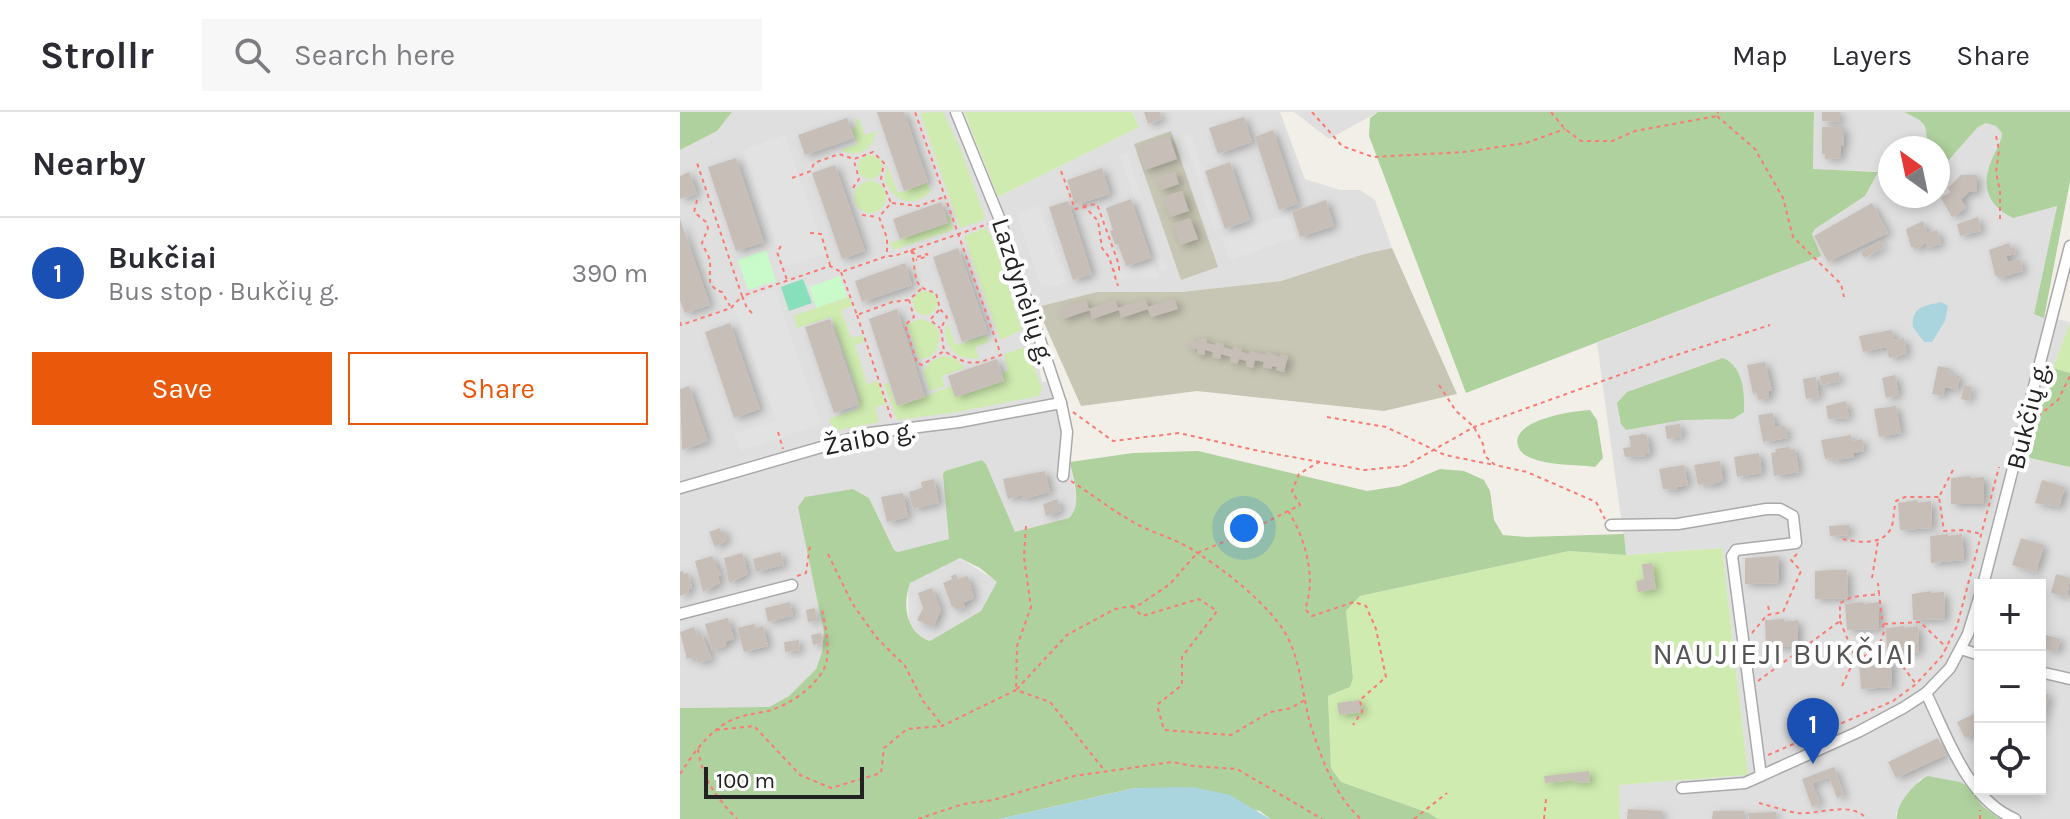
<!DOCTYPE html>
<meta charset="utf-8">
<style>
:root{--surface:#fff;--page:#f7f7f7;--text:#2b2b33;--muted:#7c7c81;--line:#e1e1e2;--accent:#ea580c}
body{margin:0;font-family:Karla,sans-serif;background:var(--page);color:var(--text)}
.controls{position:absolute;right:24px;bottom:24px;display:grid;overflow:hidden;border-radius:0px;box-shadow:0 4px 12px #0003}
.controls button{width:72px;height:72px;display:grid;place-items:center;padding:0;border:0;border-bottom:2px solid var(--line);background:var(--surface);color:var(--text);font:40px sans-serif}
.compass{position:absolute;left:1198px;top:24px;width:72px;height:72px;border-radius:50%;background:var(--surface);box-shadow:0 4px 12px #0003;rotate:327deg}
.scale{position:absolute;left:24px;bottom:20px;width:160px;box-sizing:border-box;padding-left:8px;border:4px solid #222;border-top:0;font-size:22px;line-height:28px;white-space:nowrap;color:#222;-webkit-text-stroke:6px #fff;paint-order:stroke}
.you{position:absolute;left:564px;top:416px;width:28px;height:28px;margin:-20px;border:6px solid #fff;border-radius:50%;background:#1a73e8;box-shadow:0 0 0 12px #1a73e833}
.badge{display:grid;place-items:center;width:52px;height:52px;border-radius:50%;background:var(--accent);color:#fff;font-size:26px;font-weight:700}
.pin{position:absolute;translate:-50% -66px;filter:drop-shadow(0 2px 4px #0008)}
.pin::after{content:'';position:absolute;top:42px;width:28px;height:24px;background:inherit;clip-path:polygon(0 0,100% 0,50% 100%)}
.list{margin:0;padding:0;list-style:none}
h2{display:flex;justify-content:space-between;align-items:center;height:104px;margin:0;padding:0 32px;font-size:34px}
h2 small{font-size:26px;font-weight:400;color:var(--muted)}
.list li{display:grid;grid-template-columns:52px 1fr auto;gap:24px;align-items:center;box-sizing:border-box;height:112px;padding:0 32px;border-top:2px solid var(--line)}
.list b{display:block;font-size:30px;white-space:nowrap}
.list p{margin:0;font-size:26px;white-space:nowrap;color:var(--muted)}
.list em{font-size:26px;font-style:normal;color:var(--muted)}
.actions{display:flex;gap:16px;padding:24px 32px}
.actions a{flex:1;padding:18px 0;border:2px solid var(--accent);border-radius:0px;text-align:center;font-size:28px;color:var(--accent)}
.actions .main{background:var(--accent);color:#fff}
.icon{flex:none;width:44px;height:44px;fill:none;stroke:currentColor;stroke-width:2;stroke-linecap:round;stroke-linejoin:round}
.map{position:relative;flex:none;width:1390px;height:707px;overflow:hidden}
header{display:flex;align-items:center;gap:48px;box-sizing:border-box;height:112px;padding:0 40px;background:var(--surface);border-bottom:2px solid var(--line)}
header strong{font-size:38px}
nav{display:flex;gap:44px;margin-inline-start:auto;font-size:28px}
.search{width:560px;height:72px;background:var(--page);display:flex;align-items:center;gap:20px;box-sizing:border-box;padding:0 28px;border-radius:0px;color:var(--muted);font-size:30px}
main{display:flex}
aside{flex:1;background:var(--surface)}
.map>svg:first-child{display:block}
.residential{fill:#e0dfdf;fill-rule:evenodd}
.construction{fill:#c7c6b4}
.grass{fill:#cfebb0}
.forest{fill:#afd19e;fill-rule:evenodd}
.park{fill:#c8faca}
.pitch{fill:#88dfbb}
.parking{fill:#e2e2e2}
.water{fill:#aad5df}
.building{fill:#c7beb8;filter:url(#shadow)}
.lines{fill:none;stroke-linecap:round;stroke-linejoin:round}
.minor-casing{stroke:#a9a9a9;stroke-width:13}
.path{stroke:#f97b73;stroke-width:2;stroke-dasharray:4 4;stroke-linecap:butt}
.minor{stroke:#fff;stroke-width:10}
.labels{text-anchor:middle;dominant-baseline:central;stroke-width:8;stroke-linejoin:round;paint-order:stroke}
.street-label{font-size:26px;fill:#222;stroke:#fff}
.quarter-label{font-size:30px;letter-spacing:2px;fill:#555;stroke:#fff}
</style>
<header>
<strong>Strollr</strong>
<div class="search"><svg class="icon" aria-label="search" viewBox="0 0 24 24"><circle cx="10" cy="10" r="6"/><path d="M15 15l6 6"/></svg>Search here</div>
<nav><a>Map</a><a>Layers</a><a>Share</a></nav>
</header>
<main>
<aside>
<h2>Nearby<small></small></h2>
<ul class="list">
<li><span class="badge" style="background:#1a4fb4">1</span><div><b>Bukčiai</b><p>Bus stop · Bukčių g.</p></div><em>390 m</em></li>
</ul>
<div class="actions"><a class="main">Save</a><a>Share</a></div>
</aside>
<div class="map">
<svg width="1390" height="707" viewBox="0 0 1390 707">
<defs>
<filter id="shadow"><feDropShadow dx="4.5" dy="2.5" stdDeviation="4" flood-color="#0004"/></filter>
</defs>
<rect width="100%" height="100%" fill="#f2efe9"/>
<g class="residential">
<polygon points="52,0 270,0 291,44 351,217 362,270 380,268 390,309 390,350 397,390 394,401 389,406 335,421 306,352 302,348 269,427 218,440 214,438 189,386 173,377 142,540 136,557 109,584 89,595 0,596 0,38 37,19"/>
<polygon points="452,0 600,0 625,67 660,78 680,78 695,88 712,136 684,142 601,169 501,180 417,180 357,195 318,85 459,15"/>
<polygon points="614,0 698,0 649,27"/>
<path d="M1134,0h90l21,11 3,5 -2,20h-36v48h48v-24l40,-45 8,-4 10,3 6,7 -1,12 -11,17 67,43 -23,109 36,8 -17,46 -23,90 40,9v352h-70l-18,-13 -14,-20 -48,-7 -24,34 1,6h-277l-2,-34 130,-10 -26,-227 -96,7 -29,-212 223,-87 -8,-22 3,-5 50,-33 12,-25 -64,-1zM1300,473h60v204h-60z"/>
<polygon points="280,446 318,470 301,499 250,529 240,525 229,512 228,476 230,471"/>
</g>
<g class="construction">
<polygon points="491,19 538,155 501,168 454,32"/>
<polygon points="712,136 777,282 704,299 517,279 401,294 357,195 417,180 501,180 601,169 684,142"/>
</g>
<g class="grass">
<polygon points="263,0 281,38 305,105 303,108 280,116 240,1"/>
<polygon points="284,0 452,0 459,15 318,85"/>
<path d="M179,6l6,17 11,-4c-3,19 -18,28 -36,19l17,-6 -5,-16 5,-2 -2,-7z"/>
<circle cx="190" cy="55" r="12"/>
<path d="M207,53l11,28 30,-10 3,8c-16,18 -39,11 -46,-11z"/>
<circle cx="190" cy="85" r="16"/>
<polygon points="270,103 273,118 213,138 210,131 268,111 267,104"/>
<polygon points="306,116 313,127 342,218 320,228 284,124"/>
<circle cx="245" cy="191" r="12"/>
<polygon points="169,185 172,194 161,198 171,226 182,223 184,230 175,233 187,272 198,269 208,299 204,292 195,295 199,310 154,319 149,307 180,296 178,289 180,287 151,205 117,216 113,204"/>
<polygon points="241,207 254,212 260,223 256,240 247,246 239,247 227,212"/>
<path d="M267,210l9,23 30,-10 3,7 -14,5 4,11c-23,4 -39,-14 -32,-36z"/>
<polygon points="1390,210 1390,261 1373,256"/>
<polygon points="346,235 362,276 359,284 277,300 217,308 204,272 208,271 217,294 272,274 276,285 324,269 322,261 328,258 324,242"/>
<polygon points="264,244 276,247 285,256 262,264 265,274 250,279 243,259 250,250"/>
<polygon points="1042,436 1068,663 939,673 940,707 758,707 749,701 661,670 651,656 648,584 670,575 673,566 666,499 680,484 889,439 946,443"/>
</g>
<g class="forest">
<polygon points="0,0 52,0 37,19 0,38"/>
<polygon points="698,0 1134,0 1133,57 1198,60 1185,84 1135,117 1132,122 1141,144 786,281 689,24 690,6"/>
<path d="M1224,0h166v69l-26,137 -10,-4 23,-108 -44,12c-23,-12 -32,-28 -23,-54 4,-12 11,-18 12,-31l-6,-7 -10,-3 -8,4 -40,45v-24h-12c2,-25 0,-25 -22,-36z"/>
<path d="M1043,246c20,8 22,35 21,54l-11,7 -51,1 -56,10 -5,-6 -4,-21 10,-11z"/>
<polygon points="1373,256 1390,261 1390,355 1350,346 1348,341"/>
<path d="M910,298l7,10 6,38 -8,9c-20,-3 -46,-1 -64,-9 -6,-2 -11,-6 -13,-12 -8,-26 54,-35 72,-36z"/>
<path d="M518,339l169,40 32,-5 41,-17 24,2 20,9 6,11 4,29 9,15 23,2 98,-3 2,21 -57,-4 -209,45 -14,15 7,67 -3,9 -22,9 3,72 10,14 88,31 9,6h-168l-10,-8 -125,-23 -136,31h-319v-111l89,-1 20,-11 27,-27 6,-17 2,-19 -26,-126 7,-10 48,-8 16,9 25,52 4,2 51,-13 -6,-65 2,-3 37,-11 4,4 29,68 54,-14c14,-13 4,-39 1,-56l63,-9zM280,446l20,10 17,14 -16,29 -51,30c-24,-8 -28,-36 -20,-58z"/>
<path d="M1248,664l32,6 8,4 14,20 18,13h-103c-2,-14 18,-37 31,-43z"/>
</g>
<g class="park">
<polygon points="86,138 96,169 68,178 58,148"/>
<polygon points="160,164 167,185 136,196 129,175"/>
</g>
<polygon class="pitch" points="123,167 132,191 109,199 101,175"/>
<g class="parking">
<polygon points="511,22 542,116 535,118 503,24"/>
<polygon points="105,23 146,141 104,155 63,38"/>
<polygon points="447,42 487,157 479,159 440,44"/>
<polygon points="359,93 386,170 370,176 368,172 361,174 337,104"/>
<polygon points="608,102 616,125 550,148 542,125"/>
<polygon points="474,151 479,166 437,167 435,160"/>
<polygon points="95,177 141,312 61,339 54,322 96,309 53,192"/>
</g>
<g class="water">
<path d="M1261,190l7,4 -3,15 -13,21h-8l-11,-15c-2,-20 11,-21 28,-25z"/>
<polygon points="513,675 550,683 590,707 319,707 455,676"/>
</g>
<g class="building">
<polygon points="197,0 224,0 248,70 224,79"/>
<polygon points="464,0 480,0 482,7 468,12"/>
<polygon points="1142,0 1160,0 1160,10 1142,9"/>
<polygon points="564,5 572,30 538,42 529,16"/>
<polygon points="167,6 174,26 125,43 118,23"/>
<polygon points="1142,15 1164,15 1164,34 1161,34 1161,46 1145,47 1145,42 1142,42"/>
<polygon points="593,18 618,92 599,98 575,25"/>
<polygon points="489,24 497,47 465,58 457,35"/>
<polygon points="1231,24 1233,29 1237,27 1240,36 1216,36 1214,32"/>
<polygon points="56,46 84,130 56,139 28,55"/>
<polygon points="550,50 570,108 545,117 525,59"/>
<polygon points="155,53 185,139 162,147 132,61"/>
<polygon points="422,56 430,82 395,93 387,68"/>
<polygon points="9,60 17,82 0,87 0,64"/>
<polygon points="495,60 499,72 481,78 477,66"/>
<polygon points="1281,63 1297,63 1297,80 1289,80 1281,88 1286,96 1272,105 1261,86 1270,80 1268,76"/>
<polygon points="502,79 509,99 490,105 483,85"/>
<polygon points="451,87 471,146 446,154 438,132 435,132 430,119 433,118 426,96"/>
<polygon points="646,88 654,114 620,125 612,100"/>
<polygon points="388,89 412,162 393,168 369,95"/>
<polygon points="261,90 268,111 220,127 213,107"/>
<polygon points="1192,91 1208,121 1148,150 1134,124"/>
<polygon points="1298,105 1301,119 1280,124 1277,112"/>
<polygon points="510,106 518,127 500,133 493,112"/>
<polygon points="0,107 30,193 5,201 0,188"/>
<polygon points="1243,109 1247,121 1257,118 1261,132 1247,136 1246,131 1235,138 1234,135 1231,135 1226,117"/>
<polygon points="1200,129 1204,135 1184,146 1181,140"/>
<polygon points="1329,131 1331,136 1335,135 1336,142 1326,144 1328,150 1340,147 1343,159 1319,166 1315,163 1309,138"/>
<polygon points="278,136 308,221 282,230 253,145"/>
<polygon points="225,151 232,173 182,190 175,169"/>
<polygon points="465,187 468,195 494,187 498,197 471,205 468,197 441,206 439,198 412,207 410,198 383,207 380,197 406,188 409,197 435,188 438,196"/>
<polygon points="217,197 245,285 217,294 189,207"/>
<polygon points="150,207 179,292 154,301 125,215"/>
<polygon points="50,211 80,297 54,306 25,220"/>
<polygon points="1212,218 1214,228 1224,226 1227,242 1209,246 1207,235 1183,240 1179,224"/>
<polygon points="519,226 527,227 526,231 535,233 536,230 544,232 543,235 553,238 554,235 562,237 561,240 569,242 570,239 586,243 587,240 600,245 601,242 608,244 604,260 596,258 597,255 592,254 591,257 583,255 584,250 575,248 573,256 566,254 567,249 559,247 557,252 550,250 551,245 541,242 540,247 532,245 533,240 525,238 525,243 517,242 517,237 509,236 509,229 518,230"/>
<polygon points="317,247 324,269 275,285 268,264"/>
<polygon points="1085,250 1092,279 1088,279 1089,286 1078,288 1077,281 1073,282 1067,253"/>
<polygon points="1258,254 1269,256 1268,261 1280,264 1277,278 1265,275 1263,284 1252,282"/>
<polygon points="1159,260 1160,269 1141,273 1140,264"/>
<polygon points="1215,263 1219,283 1206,286 1202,266"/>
<polygon points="1136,265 1139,285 1126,287 1123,267"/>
<polygon points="1284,273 1292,275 1289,289 1281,287"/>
<polygon points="9,274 28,329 2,338 0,277"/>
<polygon points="1166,289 1169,306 1148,307 1146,294"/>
<polygon points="1216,294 1221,321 1199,325 1194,297"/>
<polygon points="1093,301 1095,315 1105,314 1108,326 1083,330 1078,303"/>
<polygon points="1000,312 1002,325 987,327 985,314"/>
<polygon points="963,322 967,323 970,341 966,342 966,344 945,345 943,336 951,335 949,324"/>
<polygon points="1171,323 1172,329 1182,327 1184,339 1174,341 1174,345 1153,349 1153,346 1145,347 1141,328"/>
<polygon points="1109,335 1109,338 1115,337 1119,360 1094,364 1091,341 1096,340 1095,337"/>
<polygon points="1079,341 1082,361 1057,365 1054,345"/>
<polygon points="1040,349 1043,369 1028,374 1027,371 1018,373 1014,353"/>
<polygon points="1004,353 1008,373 998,375 998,378 983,377 979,357"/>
<polygon points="365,359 370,380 343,387 342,383 328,387 323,367"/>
<polygon points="1290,364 1290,366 1304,365 1304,392 1271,392 1271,366"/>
<polygon points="254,367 259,391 233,397 229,380 242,376 241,370"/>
<polygon points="1362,368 1385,375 1379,395 1355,391"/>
<polygon points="223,381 228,405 207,410 201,385"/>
<polygon points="377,387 381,399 366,404 363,392"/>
<polygon points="1237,388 1238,391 1251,389 1252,416 1220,418 1218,391"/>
<polygon points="1169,413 1169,423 1150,424 1149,414"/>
<polygon points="40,416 41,420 44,419 47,428 35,435 29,420"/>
<polygon points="1268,422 1269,424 1282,422 1284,448 1251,451 1250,424"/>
<polygon points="1341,426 1364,433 1356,460 1332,453"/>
<polygon points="100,440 104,453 76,460 73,447"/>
<polygon points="62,441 68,462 49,471 44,446"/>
<polygon points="32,444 41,464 38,464 40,471 23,480 15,449"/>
<polygon points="1099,444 1099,471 1065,472 1065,446"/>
<polygon points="972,451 976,477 958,480 956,469 964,467 962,452"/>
<polygon points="1154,458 1167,458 1168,486 1135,487 1135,459"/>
<polygon points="3,459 4,462 8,461 12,476 8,477 9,481 0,484 0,460"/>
<polygon points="276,462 278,467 288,464 294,486 283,491 285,495 276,498 274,494 272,495 263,471 272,467 271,464"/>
<polygon points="1376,462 1390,466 1387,485 1371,481"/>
<polygon points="252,476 261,498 253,515 237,508 243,496 238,481"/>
<polygon points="1251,479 1251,481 1264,480 1265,507 1233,508 1232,482"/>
<polygon points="110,490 113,504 88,510 85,496"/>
<polygon points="1183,490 1184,492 1199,490 1199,517 1167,518 1165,492"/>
<polygon points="135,496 137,509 128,510 126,498"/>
<polygon points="48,506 54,527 45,530 46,534 32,538 25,512"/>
<polygon points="1104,507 1105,510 1118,508 1118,535 1086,535 1085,508"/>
<polygon points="74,512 76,516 83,514 88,534 64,540 57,516"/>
<polygon points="1224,514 1225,516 1238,514 1239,540 1207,543 1206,516"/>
<polygon points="14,515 17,523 21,522 32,547 18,551 16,545 7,547 0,520"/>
<polygon points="141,521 143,531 133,533 131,523"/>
<polygon points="1366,523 1381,527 1377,540 1365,537"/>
<polygon points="119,528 120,538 105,540 104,530"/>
<polygon points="1197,548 1212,548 1212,575 1181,577 1179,550"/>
<polygon points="1360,581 1369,583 1361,615 1360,615"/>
<polygon points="680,588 682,600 659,603 657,591"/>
<polygon points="1300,599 1300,619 1285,626 1277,610"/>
<polygon points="1258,626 1266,643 1216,666 1208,650"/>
<polygon points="1154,655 1164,683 1157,686 1149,665 1132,671 1140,692 1132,695 1122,667"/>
<polygon points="909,659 910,670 896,671 895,668 865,671 864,664"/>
<polygon points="948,697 982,699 982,707 947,707"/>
<polygon points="1033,699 1064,699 1064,707 1032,707"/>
<polygon points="1096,700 1096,707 1069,707 1068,701"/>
</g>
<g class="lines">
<g class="minor-casing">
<g id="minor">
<polyline points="276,0 320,108 381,291 387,320 383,364"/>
<polyline points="0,376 190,321 279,310 381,291"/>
<polyline points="931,413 998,412 1086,397 1100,397 1113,404 1116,431 1056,438 1052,444 1081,664"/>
<polyline points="1303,473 1390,134"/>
<polyline points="0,502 112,473"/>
<polyline points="1281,537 1300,543"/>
<polyline points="1360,560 1390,567"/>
<path d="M1246,581c21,43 41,106 89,126"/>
<polyline points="1002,676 1065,671 1178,620 1223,596 1246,581 1270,556 1288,522 1300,483"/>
</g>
</g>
<g class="path">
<polyline points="632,0 662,34 693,45 784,40 846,31 885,17"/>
<polyline points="871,0 885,17 901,29 932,29 955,19 1037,4 1038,0"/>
<polyline points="1037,4 1075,37 1103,86 1113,125 1161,172 1164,185"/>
<polyline points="1316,24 1319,38 1316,60 1320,79 1320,107"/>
<polyline points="381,59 395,97 405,95 418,109 422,136 429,145 438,174"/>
<polyline points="112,66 131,59 134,51 159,42 174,47 193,40 204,51 201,67 211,91 199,105 207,126 207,142"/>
<polyline points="173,76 179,67 174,49"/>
<path d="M17,88l-3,12 12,10 2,6 -6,15c2,6 8,13 8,20 1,14 -5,23 12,29l8,14"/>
<polyline points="212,91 239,94 264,85"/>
<polyline points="403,94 417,92 439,153 439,158 434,159"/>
<polyline points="182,103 197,105"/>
<polyline points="130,121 141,122 150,153"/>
<polyline points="101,134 97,140 107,168"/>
<path d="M231,138c5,12 1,32 12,38 4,3 8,3 13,5l4,16 7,8 -6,11 3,23c26,16 29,14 57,4l-86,-243"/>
<polyline points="232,139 237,145 247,142 248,144 236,148"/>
<polyline points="161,160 177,203 212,190 228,188"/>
<polyline points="241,177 229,188 234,205 225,213 237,251 242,253 264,239"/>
<polyline points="259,198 250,208 260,216"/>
<polyline points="72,201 67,196 62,184 150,154 161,160 207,144 214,144 311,111"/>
<polyline points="177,203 212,308"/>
<polyline points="0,210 1,213 51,196 62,184 16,48"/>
<polyline points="759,273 776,299 794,315 803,332 805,344 815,353 847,360 916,390 925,407"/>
<polyline points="393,300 433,329 499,321 579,339 684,358 725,354 794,315 984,247 1090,213"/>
<polyline points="1358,304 1378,288 1390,264"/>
<polyline points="647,305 706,315 765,343 814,353"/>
<polyline points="98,320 103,337"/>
<polyline points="1273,358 1259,385 1264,419 1282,418 1302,422"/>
<path d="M391,369c22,14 43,31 66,43 18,10 39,15 56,26 30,19 65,46 87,75 21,29 21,65 30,98 10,32 25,74 51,96"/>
<path d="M608,399c17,26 29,68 17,98l7,7 42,-14 12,4 10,23 10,48 -26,23 2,12 -9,13"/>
<polyline points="346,414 344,445 351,495 337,534 336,578 387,523 435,497 459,493 490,472 517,441 567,420 620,393 612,379 619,362 639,350"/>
<path d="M1163,427c19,4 46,7 50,-18 1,-7 1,-13 3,-20l9,-4h34"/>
<polyline points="148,442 172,491 196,525 225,554 243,589 262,613"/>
<polyline points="117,464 126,461 130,433"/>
<polyline points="1192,466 1198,429"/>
<polyline points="452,494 462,504 519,487 537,499 502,545 502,573 477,593 484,618 551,623 590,600 611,596 625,588"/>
<polyline points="1088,494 1090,502"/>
<polyline points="1160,509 1175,545 1196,542 1204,520 1199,483"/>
<polyline points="1204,512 1240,510 1267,536"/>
<polyline points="1072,521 1087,503 1103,500 1121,459 1111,448 1117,442"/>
<polyline points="1197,543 1200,545 1214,543 1236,572"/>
<polyline points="1078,569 1160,509 1160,491 1172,485 1199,482 1198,471"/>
<polyline points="1162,574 1175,546"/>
<polyline points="36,618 74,614 120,663 151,676 201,661 204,636 227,617 262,614 336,578 370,590 425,659"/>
<path d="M18,637c5,31 18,48 39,70"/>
<polyline points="1088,643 1213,589 1236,572 1262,544 1277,514 1319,355"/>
<path d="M0,662c13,-20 26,-39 46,-51 14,-8 27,-9 42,-12 22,-6 55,-28 59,-52 2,-17 -2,-34 -5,-50"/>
<path d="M1079,691c12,3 26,8 39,10 22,2 52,-13 69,6"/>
<polyline points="238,707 283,692 313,688 394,664 492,650 513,654 557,657 642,707"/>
<polyline points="734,707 767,681"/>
<polyline points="864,707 866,687"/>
<polyline points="1300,707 1300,698"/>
</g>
<use href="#minor" class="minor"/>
</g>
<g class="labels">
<g class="street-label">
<text transform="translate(343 179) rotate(72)">Lazdynėlių g.</text>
<text transform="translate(1348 304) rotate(-76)">Bukčių g.</text>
<text transform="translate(189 326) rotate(-11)">Žaibo g.</text>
</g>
<g class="quarter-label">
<text x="1104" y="542">NAUJIEJI BUKČIAI</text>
</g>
</g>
</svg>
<div class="controls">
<button>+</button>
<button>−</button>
<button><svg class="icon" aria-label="locate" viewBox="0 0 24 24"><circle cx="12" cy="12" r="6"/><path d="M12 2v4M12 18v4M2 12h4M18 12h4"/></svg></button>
</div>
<svg class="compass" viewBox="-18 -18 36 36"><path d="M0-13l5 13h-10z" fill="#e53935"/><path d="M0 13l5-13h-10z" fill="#7c7c81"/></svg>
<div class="scale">100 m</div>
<div class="you"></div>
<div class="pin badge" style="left:1133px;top:652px;background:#1a4fb4">1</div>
</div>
</main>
